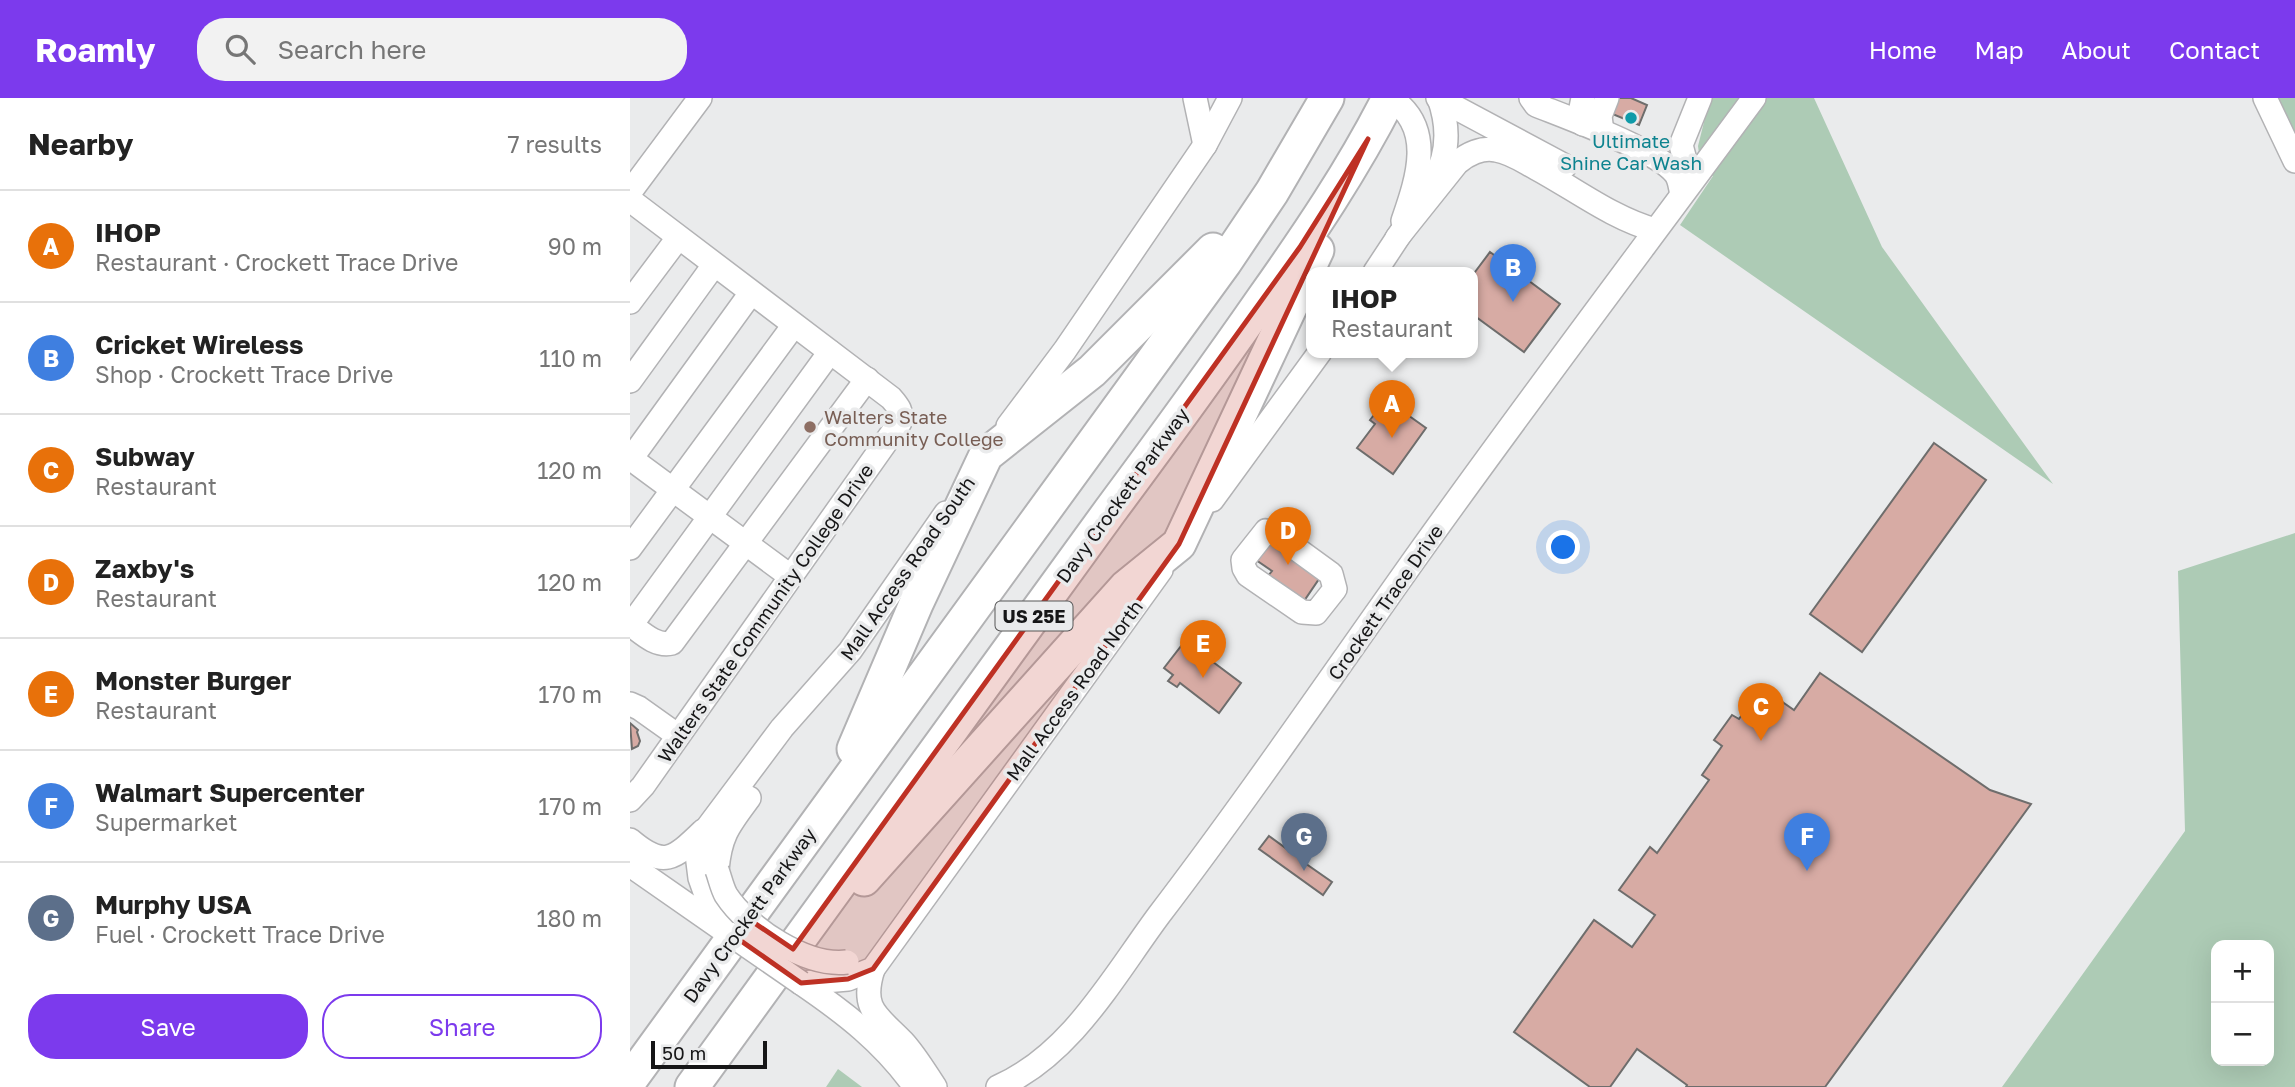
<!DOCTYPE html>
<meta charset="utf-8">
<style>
:root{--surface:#fff;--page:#f2f2f2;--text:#222;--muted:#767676;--line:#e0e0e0;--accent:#7c3aed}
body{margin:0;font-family:"Golos Text",sans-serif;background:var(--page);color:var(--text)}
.controls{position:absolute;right:21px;bottom:21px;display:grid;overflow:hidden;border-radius:14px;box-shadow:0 7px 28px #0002}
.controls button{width:63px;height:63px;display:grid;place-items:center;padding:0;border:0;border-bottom:2px solid var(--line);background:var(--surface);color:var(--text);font:35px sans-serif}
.scale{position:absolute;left:21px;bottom:18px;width:116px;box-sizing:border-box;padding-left:7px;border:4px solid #161617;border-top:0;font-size:19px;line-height:24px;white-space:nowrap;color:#161617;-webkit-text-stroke:5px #eaebec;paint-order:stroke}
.you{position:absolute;left:934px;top:450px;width:24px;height:24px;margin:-18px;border:5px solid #fff;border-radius:50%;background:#1a73e8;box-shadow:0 0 0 10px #1a73e833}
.badge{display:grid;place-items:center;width:46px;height:46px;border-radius:50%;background:var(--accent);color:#fff;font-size:23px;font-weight:700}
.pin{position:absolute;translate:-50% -58px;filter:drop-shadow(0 2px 4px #0008)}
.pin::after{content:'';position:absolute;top:37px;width:24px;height:21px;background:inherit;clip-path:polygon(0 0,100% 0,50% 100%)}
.popup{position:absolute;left:676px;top:169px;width:172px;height:91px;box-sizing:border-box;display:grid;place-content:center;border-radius:14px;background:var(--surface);filter:drop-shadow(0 2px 5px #0005);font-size:23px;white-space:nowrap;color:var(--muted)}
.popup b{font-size:26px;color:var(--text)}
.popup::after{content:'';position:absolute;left:50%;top:100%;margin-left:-14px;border:14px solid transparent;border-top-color:var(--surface)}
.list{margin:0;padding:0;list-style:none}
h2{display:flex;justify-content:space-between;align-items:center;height:91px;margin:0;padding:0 28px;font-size:30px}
h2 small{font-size:23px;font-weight:400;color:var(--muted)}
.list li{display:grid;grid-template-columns:46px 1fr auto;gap:21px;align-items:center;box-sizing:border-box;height:112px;padding:0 28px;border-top:2px solid var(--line)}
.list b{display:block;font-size:26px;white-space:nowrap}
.list p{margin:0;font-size:23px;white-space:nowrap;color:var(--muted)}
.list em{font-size:23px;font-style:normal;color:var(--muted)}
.actions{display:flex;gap:14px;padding:21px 28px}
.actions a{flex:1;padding:16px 0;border:2px solid var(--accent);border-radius:28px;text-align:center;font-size:24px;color:var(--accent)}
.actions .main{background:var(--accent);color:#fff}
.icon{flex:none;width:38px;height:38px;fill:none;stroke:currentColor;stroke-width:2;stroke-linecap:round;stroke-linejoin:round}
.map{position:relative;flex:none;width:1665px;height:989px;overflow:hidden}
header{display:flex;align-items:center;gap:42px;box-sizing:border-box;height:98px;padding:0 35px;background:var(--accent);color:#fff}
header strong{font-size:33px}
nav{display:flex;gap:38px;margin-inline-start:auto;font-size:24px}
.search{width:490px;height:63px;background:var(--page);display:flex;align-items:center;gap:18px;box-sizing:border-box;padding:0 24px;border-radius:28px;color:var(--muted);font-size:26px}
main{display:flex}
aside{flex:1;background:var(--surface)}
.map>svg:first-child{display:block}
.green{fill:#adcbb5;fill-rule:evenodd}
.building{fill:#d7aba4;stroke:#6e6d6c;stroke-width:2}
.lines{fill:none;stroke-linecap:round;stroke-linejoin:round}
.minor-casing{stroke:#b2b2b4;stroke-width:26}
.highway-casing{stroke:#b2b2b4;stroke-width:37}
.minor{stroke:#fff;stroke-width:23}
.highway{stroke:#fff;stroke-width:33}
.minor-bridge-casing{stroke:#b2b2b4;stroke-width:26;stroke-linecap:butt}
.minor-bridge{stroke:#fff;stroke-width:23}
.marked{fill:#be3124;fill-opacity:0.2;stroke:#be3124;stroke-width:5;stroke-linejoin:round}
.culture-dot{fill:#0f9aa8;stroke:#eaebec;stroke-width:2.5}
.education-dot{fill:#8d6e63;stroke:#eaebec;stroke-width:2.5}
.labels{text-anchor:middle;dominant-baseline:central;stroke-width:7;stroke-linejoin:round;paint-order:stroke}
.shield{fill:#eaebec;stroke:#565657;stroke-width:2}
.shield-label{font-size:18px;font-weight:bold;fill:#161617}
.culture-label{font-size:19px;fill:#0d838f;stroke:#eaebec}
.education-label{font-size:19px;fill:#785e54;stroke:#eaebec;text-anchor:start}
.street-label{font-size:19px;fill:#161617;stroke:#eaebec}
</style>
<header>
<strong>Roamly</strong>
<div class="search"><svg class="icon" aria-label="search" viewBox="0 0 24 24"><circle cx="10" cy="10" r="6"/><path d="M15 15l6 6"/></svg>Search here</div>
<nav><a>Home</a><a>Map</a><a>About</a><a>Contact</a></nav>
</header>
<main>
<aside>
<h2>Nearby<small>7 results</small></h2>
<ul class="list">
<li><span class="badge" style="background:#e8710a">A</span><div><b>IHOP</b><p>Restaurant · Crockett Trace Drive</p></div><em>90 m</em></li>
<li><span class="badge" style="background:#3f7fe0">B</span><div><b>Cricket Wireless</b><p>Shop · Crockett Trace Drive</p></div><em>110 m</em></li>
<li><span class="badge" style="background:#e8710a">C</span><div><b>Subway</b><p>Restaurant</p></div><em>120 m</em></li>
<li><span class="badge" style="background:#e8710a">D</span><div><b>Zaxby's</b><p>Restaurant</p></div><em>120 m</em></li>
<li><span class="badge" style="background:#e8710a">E</span><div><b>Monster Burger</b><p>Restaurant</p></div><em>170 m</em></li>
<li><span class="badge" style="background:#3f7fe0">F</span><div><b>Walmart Supercenter</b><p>Supermarket</p></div><em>170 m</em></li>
<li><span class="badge" style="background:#5c6f8a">G</span><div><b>Murphy USA</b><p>Fuel · Crockett Trace Drive</p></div><em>180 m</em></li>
</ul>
<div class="actions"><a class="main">Save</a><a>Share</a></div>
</aside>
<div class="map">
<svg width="1665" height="989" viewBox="0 0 1665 989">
<rect width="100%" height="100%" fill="#eaebec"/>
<g class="green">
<polygon points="1080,0 1184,0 1252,149 1423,386 1050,127 1083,78 1071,71 1068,48"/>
<polygon points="1635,0 1665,0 1665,63"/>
<path d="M1665,435v554h-293l183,-256 -7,-260zM1639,847v116h-53v-116z"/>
<polygon points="208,971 232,989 196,989"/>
</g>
<g class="building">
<polygon points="944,0 1001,0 1017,7 1009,27"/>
<polygon points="860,154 930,206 894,254 842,216 842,178"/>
<polygon points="761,305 796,330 763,376 727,350 745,326 740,322 748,312 753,316"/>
<polygon points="1304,345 1356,382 1232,554 1180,516"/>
<polygon points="639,443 693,475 674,503 638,478 642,473 626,462"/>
<polygon points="555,543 611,585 589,615 550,585 547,589 538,583 543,577 534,570"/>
<polygon points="1190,575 1360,692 1401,706 1195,989 1056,989 1057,987 1007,951 980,989 960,989 884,934 964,822 1002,849 1025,817 989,792 1020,749 1027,755 1079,682 1072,677 1092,648 1084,642 1102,617 1109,621 1131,589 1164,612"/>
<polygon points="0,625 8,632 7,634 10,643 8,648 2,651"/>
<polygon points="639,738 668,759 676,748 681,751 672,763 702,784 693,797 629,751"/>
</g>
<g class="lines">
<g class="minor-casing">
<g id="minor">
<polyline points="565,0 575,47"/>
<path d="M760,0c46,29 27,82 13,123"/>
<polyline points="808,0 935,68"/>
<path d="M901,0l5,7c30,12 121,45 139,68 5,6 5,14 7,21"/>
<polyline points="1635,0 1665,63"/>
<polyline points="953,26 950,15 953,0"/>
<polyline points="972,34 970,18 977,0"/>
<polyline points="1063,81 1056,66 1051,47 1070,0"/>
<path d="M803,83c16,-26 16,-55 6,-83"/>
<polyline points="0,94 70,0"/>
<path d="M0,102l261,198c7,8 12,14 9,24l-257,364 -13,14"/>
<path d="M767,140l60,-75c10,-9 25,-16 39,-13 14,2 27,11 40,18 39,21 76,50 119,62"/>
<polyline points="745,174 776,127"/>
<polyline points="0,204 48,140"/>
<polyline points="0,283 84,167"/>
<polyline points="378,328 435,252 575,47 600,0"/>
<polyline points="0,360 160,478"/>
<polyline points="0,362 121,195"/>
<polyline points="582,402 690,254"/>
<polygon points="636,433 646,436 701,476 705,491 686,515 672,514 618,477 614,470 613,462"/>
<polyline points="0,450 164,227"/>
<path d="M0,526c12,9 26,23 42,19l195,-264"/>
<polyline points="1,527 200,254"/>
<polyline points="0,606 9,610 47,637"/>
<path d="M0,742c34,29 44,19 73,-9"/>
<polyline points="0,767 92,831"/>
<path d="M87,772c3,-35 12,-45 32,-72"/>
<polyline points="100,836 76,797 70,780 67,756 78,729 152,630 220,553 316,415"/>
<path d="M243,871c-13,41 5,47 30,73 12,13 22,30 32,45"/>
<polyline points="171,885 218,881 243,871 531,472"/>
<path d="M171,885c44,30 83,60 114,104"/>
<path d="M368,989c73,-32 115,-110 161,-172 90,-118 174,-241 260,-362 109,-153 223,-303 335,-455"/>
</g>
</g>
<g class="highway-casing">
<g id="highway">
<polyline points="224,651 286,506 356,357 462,273 583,152"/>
<polyline points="234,781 496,489 549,446 687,152"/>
<polyline points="0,982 595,164 642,94 697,0"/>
<path d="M62,989c140,-192 278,-384 418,-576 52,-70 103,-140 153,-212 46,-65 90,-130 126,-201"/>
</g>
</g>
<use href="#minor" class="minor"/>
<use href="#highway" class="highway"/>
<g class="minor-bridge-casing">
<g id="minor-bridge">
<path d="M87,772c3,8 5,18 9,25 22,34 81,72 121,67"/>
<polyline points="100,836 171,885"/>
</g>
</g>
<use href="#minor-bridge" class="minor-bridge"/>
</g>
<path class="marked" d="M738,41l-189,405 -306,425 -25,10 -47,4 -67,-47 13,-18 46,31 507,-702z"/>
<circle class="culture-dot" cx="1001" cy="20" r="7"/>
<circle class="education-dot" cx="180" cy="329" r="7"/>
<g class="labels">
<rect class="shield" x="365.5" y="503.5" width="77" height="29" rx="5"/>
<g class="shield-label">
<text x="404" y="518">US 25E</text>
</g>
<g class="culture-label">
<text x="1001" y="42">Ultimate<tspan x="1001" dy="22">Shine Car Wash</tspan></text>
</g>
<g class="education-label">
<text x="194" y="318">Walters State<tspan x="194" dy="22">Community College</tspan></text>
</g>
<g class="street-label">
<text transform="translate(492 397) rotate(-54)">Davy Crockett Parkway</text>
<text transform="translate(277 470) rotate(-55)">Mall Access Road South</text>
<text transform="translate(755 504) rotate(-55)">Crockett Trace Drive</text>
<text transform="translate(135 515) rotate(-55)">Walters State Community College Drive</text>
<text transform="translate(444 592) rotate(-54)">Mall Access Road North</text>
<text transform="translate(119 817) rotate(-54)">Davy Crockett Parkway</text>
</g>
</g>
</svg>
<div class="controls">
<button>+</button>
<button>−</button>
</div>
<div class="scale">50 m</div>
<div class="you"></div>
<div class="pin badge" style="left:762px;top:340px;background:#e8710a">A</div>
<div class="popup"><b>IHOP</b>Restaurant</div>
<div class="pin badge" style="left:883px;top:204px;background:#3f7fe0">B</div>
<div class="pin badge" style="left:1131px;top:643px;background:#e8710a">C</div>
<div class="pin badge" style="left:658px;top:467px;background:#e8710a">D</div>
<div class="pin badge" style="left:573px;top:580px;background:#e8710a">E</div>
<div class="pin badge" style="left:1177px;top:773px;background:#3f7fe0">F</div>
<div class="pin badge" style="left:674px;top:773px;background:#5c6f8a">G</div>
</div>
</main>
